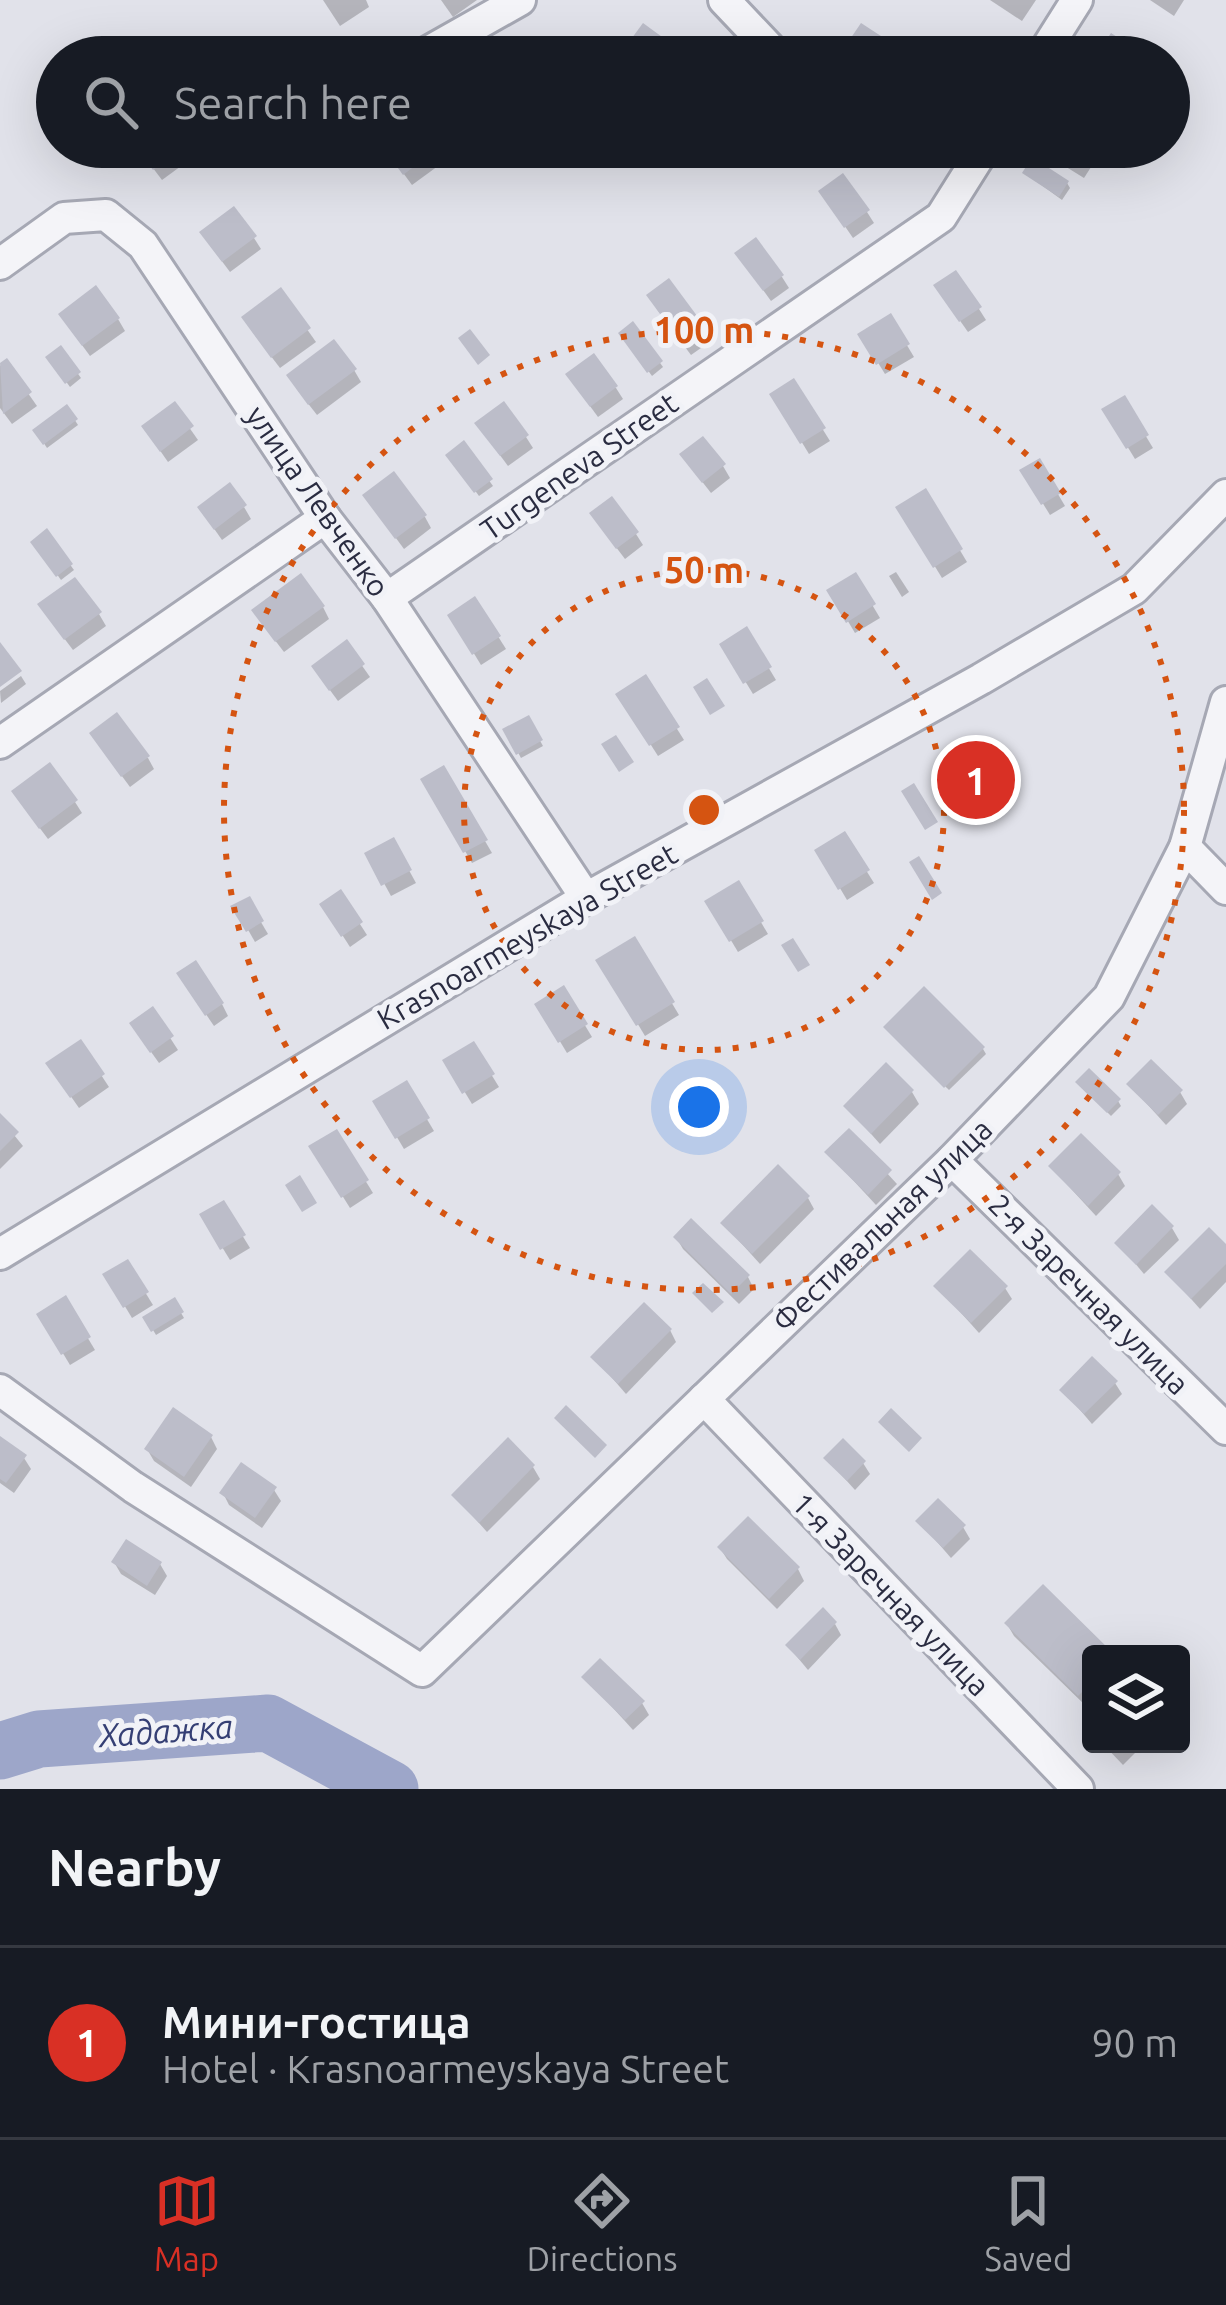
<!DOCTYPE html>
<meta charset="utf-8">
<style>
:root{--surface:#171b24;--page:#242831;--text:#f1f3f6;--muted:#9ea1a6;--line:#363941;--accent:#d93025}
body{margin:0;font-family:Ubuntu,sans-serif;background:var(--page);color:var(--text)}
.controls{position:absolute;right:36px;bottom:36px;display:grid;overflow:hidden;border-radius:12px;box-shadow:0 12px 48px #0002}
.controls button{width:108px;height:108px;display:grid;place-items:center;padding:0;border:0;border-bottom:3px solid var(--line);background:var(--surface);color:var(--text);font:60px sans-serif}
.you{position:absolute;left:699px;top:1107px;width:42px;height:42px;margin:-30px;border:9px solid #fff;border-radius:50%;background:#1a73e8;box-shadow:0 0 0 18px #1a73e833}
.badge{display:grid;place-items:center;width:78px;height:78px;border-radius:50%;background:var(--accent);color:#fff;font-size:39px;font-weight:700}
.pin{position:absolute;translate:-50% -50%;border:6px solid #fff;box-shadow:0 3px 12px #0006}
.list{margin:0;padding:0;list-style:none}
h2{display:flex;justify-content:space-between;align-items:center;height:156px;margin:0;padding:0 48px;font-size:51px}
h2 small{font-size:39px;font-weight:400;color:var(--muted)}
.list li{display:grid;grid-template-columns:78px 1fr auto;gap:36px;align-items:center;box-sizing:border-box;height:192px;padding:0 48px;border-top:3px solid var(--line)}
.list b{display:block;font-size:45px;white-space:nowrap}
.list p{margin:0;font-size:39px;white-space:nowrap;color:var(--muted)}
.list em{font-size:39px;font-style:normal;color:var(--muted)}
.icon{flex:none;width:66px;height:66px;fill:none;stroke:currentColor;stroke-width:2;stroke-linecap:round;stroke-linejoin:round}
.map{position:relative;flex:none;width:1226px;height:1789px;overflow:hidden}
.search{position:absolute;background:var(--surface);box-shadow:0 12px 48px #0002;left:36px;right:36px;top:36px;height:132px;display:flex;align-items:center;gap:30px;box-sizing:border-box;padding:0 42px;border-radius:66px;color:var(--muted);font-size:45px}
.sheet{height:348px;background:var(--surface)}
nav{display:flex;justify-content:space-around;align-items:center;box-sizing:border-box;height:168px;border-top:3px solid var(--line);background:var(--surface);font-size:33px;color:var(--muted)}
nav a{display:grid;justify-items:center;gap:6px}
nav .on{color:var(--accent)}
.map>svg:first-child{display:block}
.shadow{fill:#0003}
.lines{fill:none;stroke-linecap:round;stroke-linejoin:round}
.river{stroke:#9da6c9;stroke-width:57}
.building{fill:#bcbdc9}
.street-casing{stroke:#a6a8b4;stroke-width:36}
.street{stroke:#f4f4f8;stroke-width:30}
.ring{fill:none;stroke:#d55411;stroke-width:6;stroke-dasharray:6 12}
.labels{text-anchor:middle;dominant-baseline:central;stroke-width:10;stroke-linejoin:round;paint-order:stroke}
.street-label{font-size:30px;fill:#2a2c41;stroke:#f1f2f7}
.water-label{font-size:33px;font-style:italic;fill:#353f74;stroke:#f1f2f7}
.centre{fill:#d55411;stroke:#f1f2f7;stroke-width:6}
.ring-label{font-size:36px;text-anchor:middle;font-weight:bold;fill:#d55411;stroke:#f1f2f7;stroke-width:10;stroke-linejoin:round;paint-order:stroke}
</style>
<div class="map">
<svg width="1226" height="1789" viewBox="0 0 1226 1789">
<rect width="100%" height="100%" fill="#e1e2ea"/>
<g class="shadow">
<polygon points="323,0 366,0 369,7 340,26"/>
<polygon points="441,0 477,0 453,17"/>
<polygon points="990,0 1036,0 1022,21"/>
<polygon points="1150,0 1184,0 1174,16"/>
<polygon points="667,44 673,57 621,57"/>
<polygon points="137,147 207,147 162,180"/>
<polygon points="384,147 426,147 438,166 412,185"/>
<polygon points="1060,147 1079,147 1086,152 1093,164 1084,178 1063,165 1056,153"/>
<polygon points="1025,173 1067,183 1070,188 1062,200"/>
<polygon points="829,203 867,212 874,223 853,238"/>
<polygon points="254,238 261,249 230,272 209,244"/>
<polygon points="745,265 782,277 789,288 771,301"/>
<polygon points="280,291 316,342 280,368 251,330"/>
<polygon points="944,298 979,309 986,320 968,332"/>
<polygon points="656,308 704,329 711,341 691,355"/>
<polygon points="890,317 914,357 885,374 861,335"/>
<polygon points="118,319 125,331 90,356 68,326"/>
<polygon points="633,325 663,367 652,376 622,334"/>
<polygon points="60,349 81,378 70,387 49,358"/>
<polygon points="6,362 37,406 12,424 0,408 0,366"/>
<polygon points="354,370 361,382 317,415 296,388"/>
<polygon points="793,382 830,441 809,454 773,395"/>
<polygon points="576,387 616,388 623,399 598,417"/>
<polygon points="1124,400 1153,448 1135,459 1105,410"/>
<polygon points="174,406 198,440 168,462 152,439"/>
<polygon points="67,408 78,425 47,448 36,431"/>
<polygon points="485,435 526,437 533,448 508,466"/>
<polygon points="463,444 493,486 479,496 449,455"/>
<polygon points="1039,462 1065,506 1050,515 1023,471"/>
<polygon points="690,466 723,466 730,478 711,493"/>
<polygon points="925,492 967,562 942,578 899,508"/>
<polygon points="244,507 251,519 222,540 208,520"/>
<polygon points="373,507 425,517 431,528 404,549"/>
<polygon points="600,526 636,534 643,545 625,559"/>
<polygon points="46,532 74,570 61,580 34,542"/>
<polygon points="896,572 909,592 902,597 889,576"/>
<polygon points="855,576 880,618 855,633 830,591"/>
<polygon points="475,600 506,649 481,665 451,616"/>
<polygon points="323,607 329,619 284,652 261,622"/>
<polygon points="99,614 106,626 73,650 48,617"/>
<polygon points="746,630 776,680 753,694 723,645"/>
<polygon points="346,643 370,677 338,701 321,678"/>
<polygon points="21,676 26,684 1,703 0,691"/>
<polygon points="645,678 684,740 658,756 619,695"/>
<polygon points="528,719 543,746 521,758 506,730"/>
<polygon points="99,745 148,758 154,769 130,787"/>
<polygon points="979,753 1007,799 983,813 956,767"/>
<polygon points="443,769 492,853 472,863 424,780"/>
<polygon points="75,802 82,813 48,839 21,803"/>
<polygon points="844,835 874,883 847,900 818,851"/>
<polygon points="393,841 416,883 391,896 368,854"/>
<polygon points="738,884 768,934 738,952 708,902"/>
<polygon points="340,893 367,935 350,947 323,905"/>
<polygon points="248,900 268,934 255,942 235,907"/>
<polygon points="634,940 679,1015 645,1036 600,961"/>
<polygon points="186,985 222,1004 228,1016 214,1026"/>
<polygon points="563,989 592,1037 567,1053 538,1005"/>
<polygon points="152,1010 178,1050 159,1063 139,1035"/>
<polygon points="890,1032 983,1049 986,1054 949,1090"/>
<polygon points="80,1043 109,1087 79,1108 56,1075"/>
<polygon points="473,1045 499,1087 472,1104 446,1061"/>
<polygon points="406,1084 434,1131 404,1149 376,1102"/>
<polygon points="1130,1085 1180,1092 1187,1104 1166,1125"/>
<polygon points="1082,1087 1118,1101 1121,1106 1111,1116"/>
<polygon points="912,1092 919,1104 880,1144 847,1107"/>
<polygon points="0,1118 23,1146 0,1169"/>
<polygon points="849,1132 897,1184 876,1205 828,1153"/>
<polygon points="336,1133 373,1193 350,1208 312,1147"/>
<polygon points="1051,1167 1118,1174 1125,1186 1096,1216"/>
<polygon points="808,1198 814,1209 760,1264 723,1223"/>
<polygon points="223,1204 250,1248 230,1260 203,1216"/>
<polygon points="1172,1228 1179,1240 1144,1274 1118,1243"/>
<polygon points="676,1237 748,1277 754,1289 739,1304 683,1249"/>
<polygon points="1226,1249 1226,1282 1200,1309 1168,1273"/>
<polygon points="127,1263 153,1305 132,1318 106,1275"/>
<polygon points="937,1286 1005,1288 1012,1299 979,1333"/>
<polygon points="65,1300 95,1350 70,1365 40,1315"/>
<polygon points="174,1301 184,1318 156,1335 146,1318"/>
<polygon points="670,1330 676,1342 626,1394 594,1357"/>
<polygon points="1115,1383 1122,1394 1092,1424 1063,1390"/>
<polygon points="211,1437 217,1449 191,1487 154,1461 147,1449"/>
<polygon points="0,1440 24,1458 31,1469 14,1493 0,1483"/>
<polygon points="827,1459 863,1463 870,1474 855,1490"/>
<polygon points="533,1467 540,1479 487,1532 454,1495"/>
<polygon points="274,1490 281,1501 262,1528 229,1505 223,1493"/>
<polygon points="919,1521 963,1527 970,1539 951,1558"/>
<polygon points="720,1548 798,1569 804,1581 777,1609 727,1559"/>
<polygon points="114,1562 160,1564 167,1576 155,1595 121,1574"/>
<polygon points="835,1624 841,1635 808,1670 788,1646"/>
<polygon points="1007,1624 1110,1654 1091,1654 1091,1701 1086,1706 1014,1636"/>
<polygon points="585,1677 642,1703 649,1715 633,1730"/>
<polygon points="1103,1744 1144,1744 1123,1765"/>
</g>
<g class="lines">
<polyline class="river" points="0,1751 39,1739 268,1723 390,1789"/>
</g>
<g class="building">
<polygon points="643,23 669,42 658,57 618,57"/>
<polygon points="861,23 884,38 871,57 845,57 840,54"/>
<polygon points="1111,33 1140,52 1136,57 1095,57"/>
<polygon points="135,147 185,147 153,170"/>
<polygon points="383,147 429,147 433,152 403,175"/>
<polygon points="1056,147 1084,147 1088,150 1076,168 1053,153"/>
<polygon points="1032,157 1069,181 1059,197 1022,173"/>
<polygon points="843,173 870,210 844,228 818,191"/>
<polygon points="234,206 257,236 222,262 199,232"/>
<polygon points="756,237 784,275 763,291 734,253"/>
<polygon points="956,270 982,307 959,322 933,285"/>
<polygon points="669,278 706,328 683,345 646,295"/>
<polygon points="96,285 120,318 82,346 58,314"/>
<polygon points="281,287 311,328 271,358 241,317"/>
<polygon points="891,313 910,344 876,365 857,334"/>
<polygon points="633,321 663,361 647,373 618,333"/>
<polygon points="470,329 490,355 478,365 458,338"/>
<polygon points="334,339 357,369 308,405 286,375"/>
<polygon points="61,345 81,372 65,384 45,357"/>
<polygon points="594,353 618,386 590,407 565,374"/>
<polygon points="7,358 32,392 3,414 0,363"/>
<polygon points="794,378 826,428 800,444 769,394"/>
<polygon points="1125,395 1149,435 1126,449 1101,409"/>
<polygon points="175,401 194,426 160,452 141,426"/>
<polygon points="504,401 529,435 500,456 474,423"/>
<polygon points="67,404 78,419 43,445 32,430"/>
<polygon points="703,436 726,464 702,483 679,454"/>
<polygon points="464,440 493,479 474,493 445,455"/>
<polygon points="1040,458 1061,493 1041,505 1019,470"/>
<polygon points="394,471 427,515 395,539 362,495"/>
<polygon points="230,482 247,505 214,530 197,507"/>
<polygon points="926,488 963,549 933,568 895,507"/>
<polygon points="612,496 639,532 616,549 589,513"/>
<polygon points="47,528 73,564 56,577 30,542"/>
<polygon points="856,572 876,604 846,623 826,590"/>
<polygon points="301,573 325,606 275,642 251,610"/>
<polygon points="75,577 102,612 64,640 37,604"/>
<polygon points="475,596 501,636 472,655 447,615"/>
<polygon points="747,626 772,667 743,684 719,644"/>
<polygon points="347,639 365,664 329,691 311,666"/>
<polygon points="0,642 22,671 0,687"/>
<polygon points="646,674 680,727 649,746 615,694"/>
<polygon points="707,678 725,706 710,715 693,687"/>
<polygon points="117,712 150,756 121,777 89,733"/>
<polygon points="529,715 543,740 516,755 502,729"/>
<polygon points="616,735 634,762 619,772 601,744"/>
<polygon points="980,749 1003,786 974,803 952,766"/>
<polygon points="50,762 78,800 39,829 11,791"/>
<polygon points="444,765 488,840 463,853 420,779"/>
<polygon points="914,783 938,822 925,830 901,791"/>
<polygon points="845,831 870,870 838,890 814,850"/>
<polygon points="394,837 412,870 381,886 364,853"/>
<polygon points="919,856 942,893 932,900 909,862"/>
<polygon points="739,880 764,921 729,942 704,901"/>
<polygon points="341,889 363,922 341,937 319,904"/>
<polygon points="250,896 264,921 246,932 230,906"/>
<polygon points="635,936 675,1002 636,1026 595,960"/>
<polygon points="793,938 810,965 798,972 781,945"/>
<polygon points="196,960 224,1003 205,1016 176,973"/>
<polygon points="564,985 588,1024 558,1043 534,1004"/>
<polygon points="924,986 985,1047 944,1088 883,1027"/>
<polygon points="153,1006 174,1036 150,1053 129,1023"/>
<polygon points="81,1039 105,1074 70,1098 45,1063"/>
<polygon points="474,1041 495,1074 462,1094 442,1060"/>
<polygon points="1151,1059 1183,1090 1158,1115 1126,1084"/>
<polygon points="886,1062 914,1090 871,1134 843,1106"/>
<polygon points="1089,1068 1121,1099 1107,1113 1075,1082"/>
<polygon points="407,1080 430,1118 395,1139 372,1101"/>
<polygon points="0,1113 19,1132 0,1151"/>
<polygon points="849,1128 892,1170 868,1195 824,1152"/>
<polygon points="337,1129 369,1180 341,1198 308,1146"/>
<polygon points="1081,1133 1121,1172 1088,1206 1048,1166"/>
<polygon points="778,1164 810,1196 752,1254 720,1223"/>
<polygon points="300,1175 317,1203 302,1212 285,1185"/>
<polygon points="224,1200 246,1235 220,1250 199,1214"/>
<polygon points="1152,1204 1174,1226 1136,1265 1114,1243"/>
<polygon points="691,1218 750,1275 731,1294 673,1237"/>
<polygon points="1209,1227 1226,1244 1226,1264 1191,1299 1164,1272"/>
<polygon points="970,1249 1008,1286 971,1323 933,1286"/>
<polygon points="128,1259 149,1292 123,1308 102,1274"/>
<polygon points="703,1283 724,1302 712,1313 692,1293"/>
<polygon points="66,1295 91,1337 61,1355 36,1314"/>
<polygon points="175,1297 184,1312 151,1332 142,1317"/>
<polygon points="644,1302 672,1329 618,1384 590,1357"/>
<polygon points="1092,1356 1118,1381 1084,1414 1059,1390"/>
<polygon points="566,1405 607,1445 595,1458 554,1418"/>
<polygon points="173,1407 213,1435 184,1477 144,1449"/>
<polygon points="891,1408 922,1438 909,1452 878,1422"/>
<polygon points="0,1436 27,1455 6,1483 0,1479"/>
<polygon points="508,1437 535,1465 479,1523 451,1495"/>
<polygon points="843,1438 866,1461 847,1481 823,1458"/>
<polygon points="241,1462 277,1487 255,1518 219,1493"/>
<polygon points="938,1498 966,1525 943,1548 915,1521"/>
<polygon points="748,1516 800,1567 769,1599 717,1547"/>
<polygon points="126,1539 162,1562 147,1586 111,1562"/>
<polygon points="1043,1584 1114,1654 1091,1654 1091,1683 1078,1696 1004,1623"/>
<polygon points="823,1607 837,1622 800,1660 785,1645"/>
<polygon points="600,1658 645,1701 625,1720 581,1677"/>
</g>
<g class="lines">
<g class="street-casing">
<g id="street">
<polyline points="724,0 778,57"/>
<polyline points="419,57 520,0"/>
<polyline points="1041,57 1077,0"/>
<polyline points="0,264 64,218 106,215 143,245 325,518 387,598 586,898"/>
<polyline points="387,598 941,217 985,147"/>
<polyline points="0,743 325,518"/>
<polyline points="1185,847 1226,889"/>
<polyline points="952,1160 1226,1429"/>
<polyline points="0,1254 586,898 981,679 1134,589 1226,495"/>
<polyline points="0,1390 133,1487 422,1671 952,1160 1109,997 1185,847 1226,702"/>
<polyline points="704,1399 1078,1789"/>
</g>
</g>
<use href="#street" class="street"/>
</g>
<g class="ring">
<circle cx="704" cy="810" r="240"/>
<circle cx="704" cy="810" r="480"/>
</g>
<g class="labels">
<g class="street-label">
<text transform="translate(579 466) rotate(-35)">Turgeneva Street</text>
<text transform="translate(318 501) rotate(55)">улица Левченко</text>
<text transform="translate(527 936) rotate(-30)">Krasnoarmeyskaya Street</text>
<text transform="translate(882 1225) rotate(-44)">Фестивальная улица</text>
<text transform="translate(1089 1294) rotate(45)">2-я Заречная улица</text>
<text transform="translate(891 1594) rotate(46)">1-я Заречная улица</text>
</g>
<g class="water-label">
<text transform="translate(166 1730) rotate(-4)">Хадажка</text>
</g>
</g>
<circle cx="704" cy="810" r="18" class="centre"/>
<g class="ring-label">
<text x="704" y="343">100 m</text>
<text x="704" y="583">50 m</text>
</g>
</svg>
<div class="controls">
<button><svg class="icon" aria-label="layers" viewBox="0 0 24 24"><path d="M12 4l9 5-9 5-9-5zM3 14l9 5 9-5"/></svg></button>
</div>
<div class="you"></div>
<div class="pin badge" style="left:976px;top:780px">1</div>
<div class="search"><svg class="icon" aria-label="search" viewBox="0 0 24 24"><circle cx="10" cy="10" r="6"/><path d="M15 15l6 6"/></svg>Search here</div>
</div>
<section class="sheet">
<h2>Nearby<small></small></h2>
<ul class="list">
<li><span class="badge">1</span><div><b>Мини-гостица</b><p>Hotel · Krasnoarmeyskaya Street</p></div><em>90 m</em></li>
</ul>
</section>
<nav>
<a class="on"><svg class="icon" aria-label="map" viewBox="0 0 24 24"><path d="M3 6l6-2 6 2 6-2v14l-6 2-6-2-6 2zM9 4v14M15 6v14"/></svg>Map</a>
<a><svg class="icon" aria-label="directions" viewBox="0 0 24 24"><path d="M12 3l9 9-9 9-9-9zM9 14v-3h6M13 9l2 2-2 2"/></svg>Directions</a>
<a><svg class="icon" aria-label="saved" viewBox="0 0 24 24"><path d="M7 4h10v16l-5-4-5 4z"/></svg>Saved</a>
</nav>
